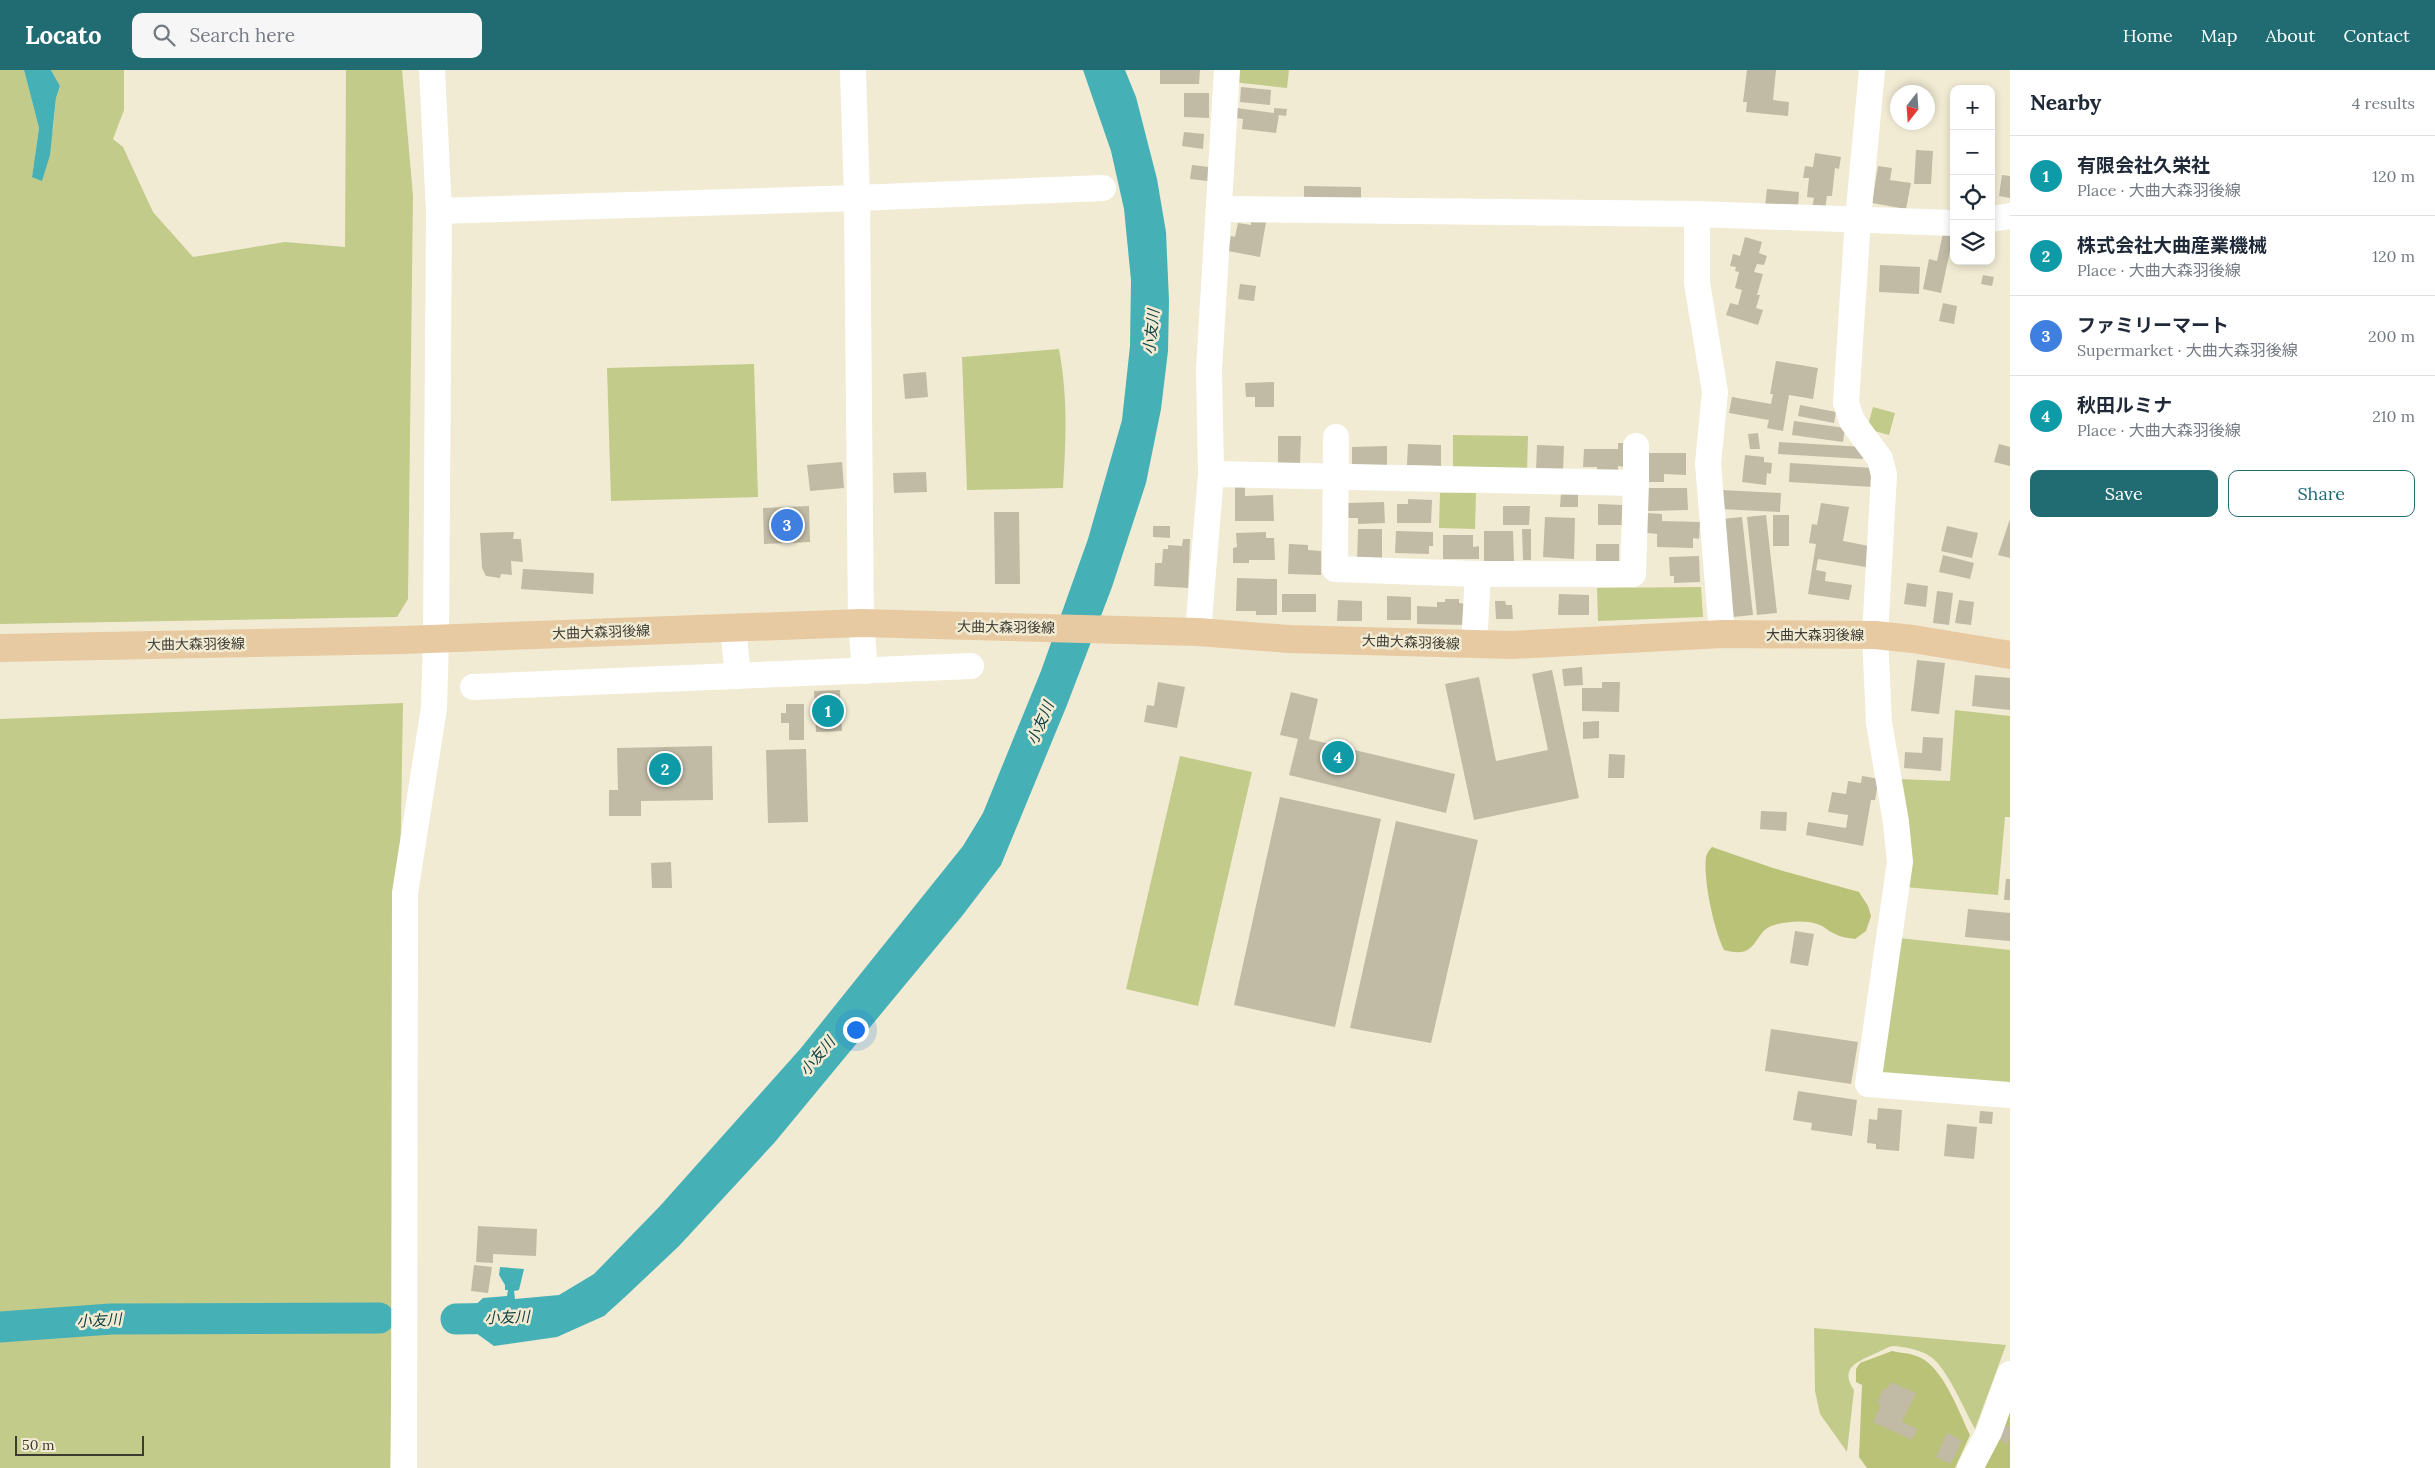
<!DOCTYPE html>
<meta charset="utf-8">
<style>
:root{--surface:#fff;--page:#f6f6f7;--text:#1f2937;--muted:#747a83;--line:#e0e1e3;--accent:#216c73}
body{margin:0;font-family:Lora,"Noto Sans JP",serif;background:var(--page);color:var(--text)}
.controls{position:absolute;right:15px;top:15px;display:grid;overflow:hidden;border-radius:10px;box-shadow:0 2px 8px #0003}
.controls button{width:45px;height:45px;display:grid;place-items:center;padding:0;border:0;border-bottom:1px solid var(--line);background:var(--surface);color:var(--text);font:25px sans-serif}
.compass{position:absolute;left:1890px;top:15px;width:45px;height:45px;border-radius:50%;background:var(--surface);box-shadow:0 2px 8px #0003;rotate:197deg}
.scale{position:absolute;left:15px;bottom:12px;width:129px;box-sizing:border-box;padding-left:5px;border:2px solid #3c3a31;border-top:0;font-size:14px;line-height:18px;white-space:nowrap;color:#3c3a31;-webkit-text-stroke:4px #f1ebd4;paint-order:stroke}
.you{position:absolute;left:855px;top:959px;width:18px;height:18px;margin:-12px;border:4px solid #fff;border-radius:50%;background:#1a73e8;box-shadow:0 0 0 8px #1a73e833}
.badge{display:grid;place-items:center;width:32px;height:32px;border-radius:50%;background:var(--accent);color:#fff;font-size:16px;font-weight:700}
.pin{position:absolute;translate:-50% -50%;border:2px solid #fff;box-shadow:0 1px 5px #0006}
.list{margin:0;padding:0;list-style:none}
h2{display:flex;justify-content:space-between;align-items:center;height:65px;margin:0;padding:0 20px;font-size:21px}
h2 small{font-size:16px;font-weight:400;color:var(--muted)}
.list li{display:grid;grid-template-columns:32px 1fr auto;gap:15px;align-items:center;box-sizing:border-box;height:80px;padding:0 20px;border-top:1px solid var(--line)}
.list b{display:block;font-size:19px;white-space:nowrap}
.list p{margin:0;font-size:16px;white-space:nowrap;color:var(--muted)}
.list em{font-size:16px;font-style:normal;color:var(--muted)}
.actions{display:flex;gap:10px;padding:15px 20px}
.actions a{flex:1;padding:11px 0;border:1px solid var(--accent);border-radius:10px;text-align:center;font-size:18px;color:var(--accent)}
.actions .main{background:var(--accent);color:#fff}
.icon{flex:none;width:28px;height:28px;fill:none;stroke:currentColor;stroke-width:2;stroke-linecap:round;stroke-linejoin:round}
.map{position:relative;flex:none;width:2010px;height:1398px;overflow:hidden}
header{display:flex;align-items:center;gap:30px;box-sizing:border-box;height:70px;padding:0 25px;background:var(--accent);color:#fff}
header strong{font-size:24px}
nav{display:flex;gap:28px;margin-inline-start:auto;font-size:18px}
.search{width:350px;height:45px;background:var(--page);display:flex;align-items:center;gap:12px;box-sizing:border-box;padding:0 18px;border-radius:10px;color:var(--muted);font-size:19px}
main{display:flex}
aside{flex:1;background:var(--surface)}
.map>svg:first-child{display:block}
.green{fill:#c3cb8a}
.forest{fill:#bac278}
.water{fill:#45b1b6}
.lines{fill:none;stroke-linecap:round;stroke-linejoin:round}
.river{stroke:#45b1b6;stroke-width:31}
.building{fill:#c1baa5}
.minor{stroke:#fff;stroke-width:26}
.major{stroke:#e8caa2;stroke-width:28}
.labels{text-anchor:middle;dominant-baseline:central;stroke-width:5;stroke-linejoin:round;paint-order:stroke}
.street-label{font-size:14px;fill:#3c3a31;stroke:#f1ebd4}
.water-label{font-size:15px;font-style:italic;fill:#0c3e40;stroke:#f1ebd4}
</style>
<header>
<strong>Locato</strong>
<div class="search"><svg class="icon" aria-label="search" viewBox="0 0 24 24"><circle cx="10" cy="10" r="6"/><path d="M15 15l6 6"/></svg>Search here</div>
<nav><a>Home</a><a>Map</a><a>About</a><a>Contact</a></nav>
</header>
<main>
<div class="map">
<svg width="2010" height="1398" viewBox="0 0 2010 1398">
<rect width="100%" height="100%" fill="#f1ebd4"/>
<g class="green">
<polygon points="0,0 24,0 39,58 32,107 53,60 56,28 60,16 51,0 124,0 124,40 113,69 123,77 153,142 193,187 285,172 345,177 346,0 402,0 413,126 408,529 397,547 0,554"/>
<polygon points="1233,0 1289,0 1287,18 1232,12"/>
<path d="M1059,279c9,50 7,89 4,139l-96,2 -5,-133z"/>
<polygon points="754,294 758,427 611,431 607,298"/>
<polygon points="1873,337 1895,343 1889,365 1867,359"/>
<polygon points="1453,365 1528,366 1527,402 1453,400"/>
<polygon points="1440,423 1476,423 1475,459 1439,458"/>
<polygon points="1701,517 1703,547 1598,551 1597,518"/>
<polygon points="403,633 390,1398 0,1398 0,649"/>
<polygon points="1955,640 2010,646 2010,747 2005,747 1998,825 1904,817 1897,709 1950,711"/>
<polygon points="1180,686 1252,702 1198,936 1126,919"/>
<polygon points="1899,868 2010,880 2010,1016 1879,1004"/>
<path d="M1814,1258l192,17 -31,84c-10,-18 -28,-61 -44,-72 -10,-7 -25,-10 -37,-11 -6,0 -12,5 -18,7 -18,9 -37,14 -22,37l-7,62 -27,-38 -5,-23z"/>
</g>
<g class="forest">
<path d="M1712,777l61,21 86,24 9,14 3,10 -5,15 -11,8c-7,-1 -15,-2 -22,-6 -5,-2 -8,-6 -13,-8 -11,-5 -30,-4 -42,-1 -27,4 -16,37 -54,26 -10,-20 -21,-70 -18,-93 1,-4 3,-7 6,-10z"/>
<path d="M1892,1281c8,2 19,2 27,6 24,10 40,55 51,78l-15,33h-88l-8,-11 3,-72 -6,-3v-13l4,-6z"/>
<polygon points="2010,1328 2010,1398 1980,1398"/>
</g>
<g class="water">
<polygon points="24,0 51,0 60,16 56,28 50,85 42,111 32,107 39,58"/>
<polygon points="1083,0 1125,0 1136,27 1157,109 1166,162 1169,231 1168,281 1161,339 1146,413 1112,517 1067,635 1001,795 962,846 775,1072 679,1176 625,1227 604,1246 557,1267 494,1276 469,1258 469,1241 483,1228 507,1226 508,1220 505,1220 505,1215 499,1205 500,1197 524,1199 519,1220 514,1221 515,1229 559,1225 594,1204 660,1136 801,978 963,776 983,743 1041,601 1088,469 1122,350 1130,276 1131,210 1124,139 1111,81"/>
</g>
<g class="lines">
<g class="river">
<polyline points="456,1249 512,1248"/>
<polyline points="0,1257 111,1249 379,1248"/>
</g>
</g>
<g class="building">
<polygon points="1160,0 1200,0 1199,14 1160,14"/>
<polygon points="1747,0 1776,0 1773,30 1789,32 1788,46 1746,42 1747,32 1743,32"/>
<polygon points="1241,17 1271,20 1270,35 1240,32"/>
<polygon points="1184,23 1209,23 1209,48 1184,47"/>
<polygon points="1237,38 1274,43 1274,38 1287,39 1286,46 1279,45 1276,63 1242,59 1243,49 1236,48"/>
<polygon points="1184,62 1204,64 1203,79 1182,76"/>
<polygon points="1916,80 1933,81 1931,114 1914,114"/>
<polygon points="1815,83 1841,87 1839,99 1835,98 1832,126 1827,126 1825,139 1812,138 1814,128 1807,127 1809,108 1803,108 1805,96 1813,97"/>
<polygon points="1192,95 1209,97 1208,111 1190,109"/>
<polygon points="1878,96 1892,98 1890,110 1911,113 1906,139 1872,133"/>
<polygon points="2002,105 2010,106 2010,128 1999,126"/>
<polygon points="1304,116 1361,117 1361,131 1304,130"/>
<polygon points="1767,119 1799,122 1798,139 1765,136"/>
<polygon points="1251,149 1266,152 1260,187 1228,181 1231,166 1235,167 1238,153 1251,155"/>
<polygon points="1943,163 1954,165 1954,179 1953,182 1950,181 1941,223 1923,219 1929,189 1937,191"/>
<polygon points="1745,167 1762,172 1759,183 1767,186 1764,195 1757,194 1754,202 1763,204 1757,225 1760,225 1756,238 1763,240 1758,255 1726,245 1730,233 1738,235 1742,220 1735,218 1739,202 1735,201 1736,197 1730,196 1733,184 1740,186"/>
<polygon points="1880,195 1920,197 1919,224 1879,222"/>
<polygon points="1983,205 1994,207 1992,216 1981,214"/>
<polygon points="1240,214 1256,216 1254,231 1238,229"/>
<polygon points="1943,233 1957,236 1954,254 1939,251"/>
<polygon points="1776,291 1818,298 1813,329 1789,325 1783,361 1767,358 1769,350 1729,343 1732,327 1771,334 1773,324 1770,324"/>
<polygon points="926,302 928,327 905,329 903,304"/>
<polygon points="1274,312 1274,337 1255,337 1255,327 1246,327 1245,313"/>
<polygon points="1800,335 1836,342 1834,353 1798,346"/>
<polygon points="1794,351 1845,358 1843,372 1792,365"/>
<polygon points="1758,363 1760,379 1750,379 1748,364"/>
<polygon points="1278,366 1301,366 1300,393 1278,393"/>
<polygon points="1779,372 1864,377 1863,389 1778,384"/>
<polygon points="1618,373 1626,373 1626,397 1618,396 1618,402 1597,402 1597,397 1583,397 1584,379 1618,379"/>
<polygon points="1408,374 1441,375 1441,396 1407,395"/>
<polygon points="1999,374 2010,377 2010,396 1994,392"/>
<polygon points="1537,375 1564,376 1563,402 1536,401"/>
<polygon points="1387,376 1387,397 1352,398 1352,377"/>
<polygon points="1644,383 1686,383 1686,405 1664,404 1664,412 1644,412"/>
<polygon points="1745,385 1764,387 1764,392 1772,393 1771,404 1767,403 1766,415 1742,412"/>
<polygon points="842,392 844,418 810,421 807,395"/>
<polygon points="1790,393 1874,398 1873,417 1789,412"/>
<polygon points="926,402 927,422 894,423 893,403"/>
<polygon points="1235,415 1245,415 1245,426 1273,425 1274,451 1235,451"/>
<polygon points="1648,418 1687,418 1688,440 1648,441"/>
<polygon points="1721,420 1781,423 1780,442 1720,439"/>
<polygon points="1561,423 1578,423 1578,437 1560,437"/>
<polygon points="1408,429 1432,430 1431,453 1397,453 1397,434 1408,434"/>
<polygon points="1384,432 1385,453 1358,454 1358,448 1348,448 1347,433"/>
<polygon points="1821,433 1849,437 1843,471 1869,476 1866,497 1818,489 1816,500 1826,502 1825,511 1852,515 1849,530 1808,524 1816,474 1809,473 1812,454 1817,455"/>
<polygon points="1598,434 1624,435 1624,455 1598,455"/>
<polygon points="809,436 810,472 764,474 763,438"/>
<polygon points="1503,436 1530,436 1529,455 1503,455"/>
<polygon points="994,442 1019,442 1020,514 995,514"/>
<polygon points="1647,443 1662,444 1662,451 1700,452 1699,469 1693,468 1693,478 1657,477 1657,464 1647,463"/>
<polygon points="1766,445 1777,543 1757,545 1747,447"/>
<rect x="1773" y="445" width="16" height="31"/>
<polygon points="1545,447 1575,448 1574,489 1543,487"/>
<polygon points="1742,447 1753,545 1733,547 1722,449"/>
<polygon points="2010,449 2010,488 1998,485"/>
<polygon points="1153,456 1170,456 1170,468 1153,467"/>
<polygon points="1947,456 1978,463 1972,488 1941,481"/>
<polygon points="1358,459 1382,459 1382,491 1357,491"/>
<polygon points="1522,459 1531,459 1531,490 1523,490"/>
<polygon points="1396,461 1433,462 1433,476 1429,476 1429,484 1395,483"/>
<polygon points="1484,461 1513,461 1514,491 1484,491"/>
<polygon points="514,462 513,469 521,469 523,492 511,491 512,505 501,504 500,508 486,506 482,498 480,463"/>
<polygon points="1266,462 1266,468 1274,468 1275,490 1249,490 1249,493 1233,493 1233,478 1237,477 1236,463"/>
<polygon points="1443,465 1473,465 1473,477 1479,476 1479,489 1443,489"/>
<polygon points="1183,469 1190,469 1188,518 1154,516 1155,493 1162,493 1163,479 1168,479 1168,475 1182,476"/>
<polygon points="1289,474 1308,475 1308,480 1321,481 1321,505 1288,504"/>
<rect x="1596" y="474" width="23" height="18"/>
<polygon points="1943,485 1974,493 1970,509 1939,502"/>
<polygon points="1699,486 1700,512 1674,513 1674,506 1670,506 1669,487"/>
<polygon points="523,499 594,503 593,524 521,519"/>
<polygon points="1237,508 1277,509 1277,545 1256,545 1256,541 1236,541"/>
<polygon points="1907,513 1928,516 1926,537 1904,534"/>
<polygon points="1937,521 1953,523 1949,555 1933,553"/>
<rect x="1282" y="524" width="34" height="18"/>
<polygon points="1559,524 1589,525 1589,545 1558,545"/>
<polygon points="1387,526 1411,527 1411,550 1387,550"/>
<polygon points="1445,529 1459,529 1459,533 1466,534 1466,555 1417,554 1417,536 1437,537 1437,532 1445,532"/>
<polygon points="1338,530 1362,531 1362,551 1337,551"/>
<polygon points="1959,530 1974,532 1971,555 1955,553"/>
<polygon points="1495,531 1505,531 1506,535 1512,535 1513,549 1496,549"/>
<polygon points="1917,590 1945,593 1939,644 1911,641"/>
<polygon points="1582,597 1583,615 1564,616 1562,599"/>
<polygon points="1552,600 1579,728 1474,750 1445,614 1479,607 1496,691 1548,680 1532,604"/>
<polygon points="1975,605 2010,608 2010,640 1972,636"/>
<polygon points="1158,612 1185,617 1177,658 1144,652 1147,635 1154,636"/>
<polygon points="1602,612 1620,612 1619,642 1582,641 1582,618 1602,618"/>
<polygon points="840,620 842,661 816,662 814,621"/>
<polygon points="1291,622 1318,629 1309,669 1455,704 1446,743 1289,705 1298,669 1280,665"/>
<polygon points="786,634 804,634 804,670 789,670 789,653 781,653 781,643 786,643"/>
<polygon points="1599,651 1599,668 1583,669 1583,652"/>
<polygon points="1923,667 1943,668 1941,701 1904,698 1905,682 1922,683"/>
<polygon points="712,676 713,730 641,731 641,746 609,746 609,720 618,720 617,678"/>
<polygon points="806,679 808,752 768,753 766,680"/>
<polygon points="1609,684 1625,685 1624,708 1608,708"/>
<polygon points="1862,706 1879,709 1875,730 1871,730 1863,776 1806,765 1808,752 1846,758 1848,745 1828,742 1832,722 1846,724 1848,711 1861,713"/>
<polygon points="1280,727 1381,749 1335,957 1234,935"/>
<polygon points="1761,741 1787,742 1786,761 1760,759"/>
<polygon points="1396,751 1478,770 1431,973 1350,958"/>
<polygon points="671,792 672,818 652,818 651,793"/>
<polygon points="2006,809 2010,809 2010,830 2004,830"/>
<polygon points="1968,839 2010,843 2010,871 1965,867"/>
<polygon points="1795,861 1814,864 1808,896 1790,893"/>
<polygon points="1771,959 1858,972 1851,1014 1765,1001"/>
<polygon points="1798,1021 1857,1030 1852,1066 1811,1060 1812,1053 1793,1050"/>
<polygon points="1878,1038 1902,1040 1899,1081 1876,1079 1876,1074 1867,1073 1869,1049 1877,1050"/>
<polygon points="1980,1041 1993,1042 1992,1054 1979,1053"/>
<polygon points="1947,1054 1977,1057 1974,1089 1944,1086"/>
<polygon points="478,1156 537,1159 536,1186 493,1184 493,1193 476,1192"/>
<polygon points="474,1195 492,1197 488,1223 471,1221"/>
<polygon points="1891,1312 1916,1323 1902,1352 1917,1359 1912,1370 1873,1352 1881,1335 1877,1333 1884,1318 1887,1320"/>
<polygon points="2004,1355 2010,1357 2008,1374 1998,1369"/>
<polygon points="1947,1363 1962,1370 1951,1394 1936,1387"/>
</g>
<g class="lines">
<g class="minor">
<polyline points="853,0 857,128 861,553 865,601"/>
<polyline points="1872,0 1858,149 1846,333 1852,351 1880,389 1884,405 1875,565 1879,653 1896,752 1900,792 1868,1014 2010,1025"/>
<polyline points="1220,139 1697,144 1954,153"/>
<polyline points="439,141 857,128 1103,118"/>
<polyline points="1697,144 1697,213 1715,322 1708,393 1722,564"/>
<polyline points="1991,149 2010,146"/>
<polyline points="1211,404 1636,413 1633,504 1478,504 1335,499 1336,367"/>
<polyline points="1636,413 1636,376"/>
<polyline points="733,558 738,606"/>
<polyline points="1198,562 1211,404 1209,300 1227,0"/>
<polyline points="1474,574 1478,504"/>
<polyline points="473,617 971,596"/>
<polyline points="404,1398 405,823 434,638 436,568 439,141 432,0"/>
<polyline points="1970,1398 1989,1362 2010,1304"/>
</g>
<polyline class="major" points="0,578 403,570 861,553 1198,562 1289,569 1512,575 1722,564 1875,565 1913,569 2010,585"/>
</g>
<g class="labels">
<g class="street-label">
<text transform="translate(1006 557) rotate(1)">大曲大森羽後線</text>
<text transform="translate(601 562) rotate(-2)">大曲大森羽後線</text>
<text x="1815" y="565">大曲大森羽後線</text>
<text transform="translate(1411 572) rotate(2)">大曲大森羽後線</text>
<text transform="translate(196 574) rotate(-1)">大曲大森羽後線</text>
</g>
<g class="water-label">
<text transform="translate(1151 262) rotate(-84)">小友川</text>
<text transform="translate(1040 653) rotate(-67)">小友川</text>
<text transform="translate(817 986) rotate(-50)">小友川</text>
<text transform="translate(507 1247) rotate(-2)">小友川</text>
<text transform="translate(99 1250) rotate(-3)">小友川</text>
</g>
</g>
</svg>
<div class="controls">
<button>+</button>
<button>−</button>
<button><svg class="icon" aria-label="locate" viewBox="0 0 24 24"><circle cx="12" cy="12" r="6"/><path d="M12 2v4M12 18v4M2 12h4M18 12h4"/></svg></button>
<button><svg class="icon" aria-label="layers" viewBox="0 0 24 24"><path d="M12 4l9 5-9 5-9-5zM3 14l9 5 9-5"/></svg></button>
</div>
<svg class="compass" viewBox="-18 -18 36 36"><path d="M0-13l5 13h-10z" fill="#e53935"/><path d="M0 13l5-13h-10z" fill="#747a83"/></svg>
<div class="scale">50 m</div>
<div class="you"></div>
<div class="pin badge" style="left:828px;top:641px;background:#0f9aa8">1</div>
<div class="pin badge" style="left:665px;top:699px;background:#0f9aa8">2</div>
<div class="pin badge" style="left:787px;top:455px;background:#3f7fe0">3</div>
<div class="pin badge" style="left:1338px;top:687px;background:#0f9aa8">4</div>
</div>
<aside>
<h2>Nearby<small>4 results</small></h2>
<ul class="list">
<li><span class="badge" style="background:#0f9aa8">1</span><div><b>有限会社久栄社</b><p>Place · 大曲大森羽後線</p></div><em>120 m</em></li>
<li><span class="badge" style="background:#0f9aa8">2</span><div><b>株式会社大曲産業機械</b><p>Place · 大曲大森羽後線</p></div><em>120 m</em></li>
<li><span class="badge" style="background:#3f7fe0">3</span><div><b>ファミリーマート</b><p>Supermarket · 大曲大森羽後線</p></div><em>200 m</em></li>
<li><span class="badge" style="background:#0f9aa8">4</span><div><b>秋田ルミナ</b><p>Place · 大曲大森羽後線</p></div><em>210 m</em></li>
</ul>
<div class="actions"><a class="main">Save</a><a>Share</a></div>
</aside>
</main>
